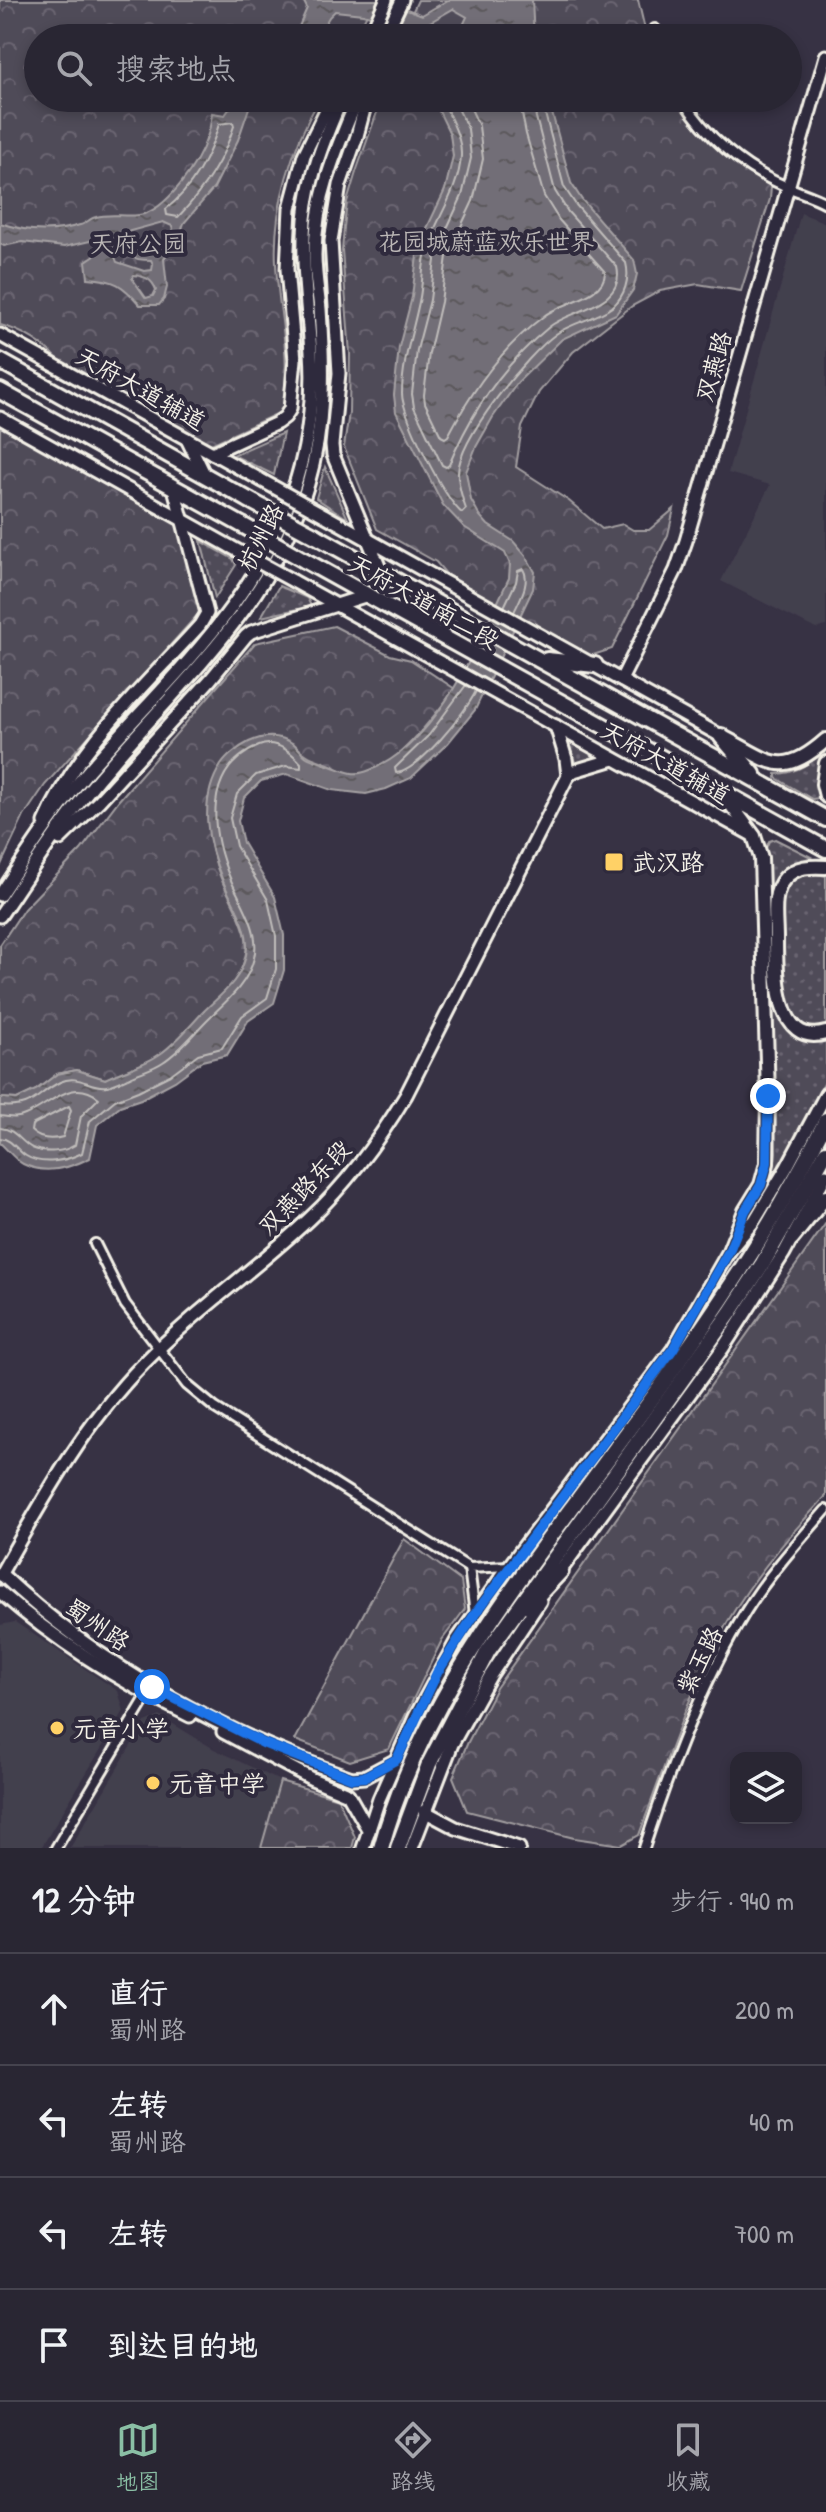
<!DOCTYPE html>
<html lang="zh">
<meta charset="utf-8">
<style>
:root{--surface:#292633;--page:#35323f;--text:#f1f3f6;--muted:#a5a5ac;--line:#45434e;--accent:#8abfa5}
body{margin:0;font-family:"Patrick Hand","LXGW WenKai TC",sans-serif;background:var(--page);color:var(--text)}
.controls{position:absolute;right:24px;bottom:24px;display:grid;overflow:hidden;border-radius:16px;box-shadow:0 4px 12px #0003}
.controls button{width:72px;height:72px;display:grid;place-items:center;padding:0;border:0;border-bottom:2px solid var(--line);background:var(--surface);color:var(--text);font:40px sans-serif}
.stop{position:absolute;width:24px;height:24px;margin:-18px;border:6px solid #1a73e8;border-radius:50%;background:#fff}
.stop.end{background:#1a73e8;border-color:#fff;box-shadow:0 2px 8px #0008}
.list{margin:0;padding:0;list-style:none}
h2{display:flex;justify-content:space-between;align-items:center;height:104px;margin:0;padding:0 32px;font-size:34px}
h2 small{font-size:26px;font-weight:400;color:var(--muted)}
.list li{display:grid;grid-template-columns:52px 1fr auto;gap:24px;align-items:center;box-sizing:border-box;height:112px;padding:0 32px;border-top:2px solid var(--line)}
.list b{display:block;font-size:30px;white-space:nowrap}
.list p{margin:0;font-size:26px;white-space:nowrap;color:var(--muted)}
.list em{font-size:26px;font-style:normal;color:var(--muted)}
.icon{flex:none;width:44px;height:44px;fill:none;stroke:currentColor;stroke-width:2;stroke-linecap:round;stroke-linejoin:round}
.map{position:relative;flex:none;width:826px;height:1848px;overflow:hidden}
.search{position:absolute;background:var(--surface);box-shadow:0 4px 12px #0003;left:24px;right:24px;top:24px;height:88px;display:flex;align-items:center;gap:20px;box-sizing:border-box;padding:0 28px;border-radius:44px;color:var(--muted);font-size:30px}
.sheet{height:552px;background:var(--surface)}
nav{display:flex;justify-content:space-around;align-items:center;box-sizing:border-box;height:112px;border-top:2px solid var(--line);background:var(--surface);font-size:22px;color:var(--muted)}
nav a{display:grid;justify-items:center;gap:4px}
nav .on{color:var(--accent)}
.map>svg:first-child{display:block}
.built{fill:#433f4e}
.grass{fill:url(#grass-dots);stroke:#a29ea0;stroke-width:2}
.forest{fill:url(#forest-crowns);stroke:#a29ea0;stroke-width:2}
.water{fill:url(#water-ripples);stroke:#a6a2a4;stroke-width:2;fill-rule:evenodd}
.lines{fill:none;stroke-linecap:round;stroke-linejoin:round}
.shore{stroke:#c0bdbb;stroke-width:2}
.street-casing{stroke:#f4f1e8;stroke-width:14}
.secondary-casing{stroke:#f4f1e8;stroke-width:17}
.primary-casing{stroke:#f4f1e8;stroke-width:18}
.highway-casing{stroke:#f4f1e8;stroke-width:20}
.street{stroke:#2f2a3d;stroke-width:8}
.secondary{stroke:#2f2a3d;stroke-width:11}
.primary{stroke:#2f2a3d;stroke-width:12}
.highway{stroke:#2f2a3d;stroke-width:14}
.secondary-bridge-casing{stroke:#f4f1e8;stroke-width:17;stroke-linecap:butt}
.highway-bridge-casing{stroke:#f4f1e8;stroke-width:20;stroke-linecap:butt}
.secondary-bridge{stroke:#2f2a3d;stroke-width:11}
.highway-bridge{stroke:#2f2a3d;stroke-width:14}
.route{stroke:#1a73e8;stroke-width:10}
.poi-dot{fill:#ffd166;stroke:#2f2a3d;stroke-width:3}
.labels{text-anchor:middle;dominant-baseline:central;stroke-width:8;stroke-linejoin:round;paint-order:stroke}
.park-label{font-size:24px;fill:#bbb7b6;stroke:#2f2a3d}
.street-label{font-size:24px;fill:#f4f1e8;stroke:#2f2a3d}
.poi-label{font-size:24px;fill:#f4f1e8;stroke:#2f2a3d;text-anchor:start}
</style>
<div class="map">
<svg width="826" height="1848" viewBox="0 0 826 1848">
<defs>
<pattern id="grass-dots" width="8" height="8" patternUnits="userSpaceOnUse" patternTransform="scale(2)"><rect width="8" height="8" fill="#504b59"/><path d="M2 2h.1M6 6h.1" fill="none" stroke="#6a6571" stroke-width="1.8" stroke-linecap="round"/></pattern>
<pattern id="forest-crowns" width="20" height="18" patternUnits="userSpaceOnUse" patternTransform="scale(2)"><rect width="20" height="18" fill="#504b59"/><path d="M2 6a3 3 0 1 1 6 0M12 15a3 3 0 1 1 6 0" fill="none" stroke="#6a6571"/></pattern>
<pattern id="water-ripples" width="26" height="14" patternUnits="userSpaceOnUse" patternTransform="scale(2)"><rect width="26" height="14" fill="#726e77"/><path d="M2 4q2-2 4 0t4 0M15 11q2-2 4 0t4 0" fill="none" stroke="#5b595c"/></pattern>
</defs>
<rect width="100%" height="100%" fill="#373244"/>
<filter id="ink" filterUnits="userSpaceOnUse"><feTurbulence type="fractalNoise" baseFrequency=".0125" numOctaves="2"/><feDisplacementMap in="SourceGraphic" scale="16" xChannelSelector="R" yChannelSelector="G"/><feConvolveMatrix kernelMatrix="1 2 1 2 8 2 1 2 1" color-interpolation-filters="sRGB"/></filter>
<g filter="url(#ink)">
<g class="built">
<polygon points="801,213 826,223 826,626 816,629 721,581 770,485 728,473"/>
<polygon points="15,1622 118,1691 124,1711 41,1848 0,1848 0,1749 2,1746 0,1745 0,1625"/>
<polygon points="160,1716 214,1749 280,1781 261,1848 70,1848 145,1722"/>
</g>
<g class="grass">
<polygon points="283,433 274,475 233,455"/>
<polygon points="325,467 348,519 316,498"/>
<polygon points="201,541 233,559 236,565 215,598"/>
<polygon points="279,586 307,598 311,606 261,617"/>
<polygon points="567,740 601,759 580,765 575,762"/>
<path d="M826,749c-5,20 -15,23 -5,46l-2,3 -7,1 -36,-21v-4c22,-1 34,-11 50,-25z"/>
<path d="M775,839l36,18c-21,9 -30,11 -40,34l5,121c12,22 25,30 50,26v42l-53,101 3,-29 -10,-304 3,-7z"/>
<path d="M809,872l17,4v150c-49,14 -42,-51 -44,-81 -1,-16 -5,-35 -1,-50 4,-14 16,-18 28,-23z"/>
</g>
<g class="forest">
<path d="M0,0h374l-19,38h-317v60h282c-28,49 -47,108 -44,165 1,29 7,58 9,86 2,21 0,41 -2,62l-74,34 -145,-80c-18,-19 -38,-34 -64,-40z"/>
<polygon points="418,0 638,0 647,38 400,38"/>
<path d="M382,98h294c21,41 58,63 95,88l-1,13 -29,92 -43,-7 -38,7 -28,15 -59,46 -34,40 -17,35 -6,40 53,34 33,28 21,-5 10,6h16l25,-21 -6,26 -56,114 -22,7 -137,-74 -17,-20 -59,-33 -33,-82 5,-34 1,-59 -8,-104 2,-23 3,-25 9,-30z"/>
<polygon points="0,425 177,523 200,612 45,785 24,816 0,867"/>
<path d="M334,626l56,29 21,5 44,29c-21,26 -67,94 -107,84 -6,-2 -12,-6 -17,-8 -19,-8 -22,-6 -37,-21l-86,54c-1,29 3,58 15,85 8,17 17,32 22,50 6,22 -6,46 -21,62 -7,7 -16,13 -23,20 -13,15 -28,33 -45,42 -16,9 -35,14 -51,22l-28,-9 -20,4 -21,16 -19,9 -17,-1v-153l24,-36 57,-59 38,-50 136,-157z"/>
<path d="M826,1223v273c-36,38 -71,79 -98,125 -38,67 -62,142 -89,214l-18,10 -47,-7 -107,-27 -14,-34 15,-35 28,-54z"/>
<polygon points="404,1539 461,1581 465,1609 442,1640 389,1749 350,1761 295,1740"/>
<polygon points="280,1781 338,1798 355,1837 352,1848 261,1848"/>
</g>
<g class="water">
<polygon points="303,0 384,0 422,15 448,0 532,0 534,38 457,38 467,17 453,9 418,29 363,14 335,11 329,17 317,38 291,38 295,36 307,8"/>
<path d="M231,98h18l1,7 -12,35 -24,48 -30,35 -3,9 -17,27 3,28 -3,12 -5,6h-19c-18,-21 -25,-25 -52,-27l-2,-17 19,-13 2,-6 -4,-4 -39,9 -42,-5 -18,4 -4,-2v-21c26,9 53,10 80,2 6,-1 10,-7 16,-8 14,-4 29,0 43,-2 28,-4 60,-53 68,-78 3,-7 4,-16 5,-24l13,2 5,-7zM163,222l9,4 2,7c-5,10 -17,15 -27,19 -9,-6 -19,-3 -28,-10l4,-9zM117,249c7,1 7,4 13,7 6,4 14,4 21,4l2,4 -1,6 -8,1 -27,-9 -4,-10zM134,275c12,2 18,4 22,15l-3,6 -7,2 -14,-20z"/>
<path d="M435,98h113l23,85 11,17 52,60 3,14 -4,16 -17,24 -54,25 -44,43 -25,35 -17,30 -10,25 5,28 9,16 8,9 25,16 13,15 9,16 -2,17 -58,121 -27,33 -37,35 -25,11 -20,5 -34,-4 -45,-16 -26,7 -17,17 -6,23 5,22 32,54 9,38v35l-10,33 -26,18 -21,34 -25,6 -27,20 -34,18 -21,7 -23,19 -7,33c-20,10 -45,17 -67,6 -8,-4 -16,-15 -23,-21v-45l17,1 19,-9 21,-16 20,-4 28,9c17,-8 40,-14 55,-25 17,-12 29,-27 43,-42 17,-17 38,-31 43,-57 6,-26 -14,-51 -23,-74 -16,-36 -25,-81 -2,-116 6,-9 18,-18 28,-23 15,-7 30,-8 45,2 5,4 8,10 13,13 3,2 42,16 45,16 6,1 13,-1 18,-3 69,-26 109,-129 139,-192l1,-14 -5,-11 -41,-26 -21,-22 -47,-93 -2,-17 5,-48 13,-50 6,-50 27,-57 8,-34 -3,-22 -15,-31z"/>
</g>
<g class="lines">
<g class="shore">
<path d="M443,98c5,20 19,36 18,58 -2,34 -24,61 -34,92 -5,15 -4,33 -7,49 -6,32 -18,63 -18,97 0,21 43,107 60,119l4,-4c-4,-10 -8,-26 -8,-36 1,-35 70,-119 98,-139 17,-12 40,-15 56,-27 13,-11 18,-28 14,-44l-50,-58 -12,-18 -23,-89"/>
<path d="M453,98l15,31 3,29 -9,38 -26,56 -6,48 -13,50 -5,44 2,13 28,58 4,2 3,-2c22,-53 55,-101 100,-138 22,-18 77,-21 68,-60l-49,-55 -13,-21 -24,-93"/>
<path d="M466,98l13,28 4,33 -10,42 -26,55 -6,46 -12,51 -5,42 1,8 16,33 4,2 3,-2c23,-44 55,-90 96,-120 17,-14 61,-18 61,-44l-46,-52 -15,-24 -18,-62 -7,-36"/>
<path d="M233,122l1,4c-11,35 -31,65 -56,91l-11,-2 -1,-6c26,-20 44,-53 53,-85z"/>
<path d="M504,607l12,-25 2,-11 5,-2c8,13 -3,30 -9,43"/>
<path d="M466,685l-37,50 -34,33 1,5c22,-1 70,-61 80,-82"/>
<path d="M0,1106c35,3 34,-11 60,-24 19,-9 30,7 47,4 7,-1 16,-6 23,-9 10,-5 23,-8 33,-15 19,-12 32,-31 48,-46 18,-17 37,-33 43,-58 7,-29 -14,-56 -24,-80 -20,-47 -27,-109 29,-132 17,-7 32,6 42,17v5l-15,-2 -30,9 -19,19 -7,24 6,28 32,54 8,36v33l-9,29 -25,18 -20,32 -24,6 -28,21 -32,16 -23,9 -25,21 -8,32c-16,8 -40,13 -56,3 -10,-6 -14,-17 -26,-18"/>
<path d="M69,1106l2,4 -8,27c-11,3 -23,3 -32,-6l1,-6z"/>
<path d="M0,1116c9,1 17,3 25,-1 26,-10 46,-39 74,-17l-18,18 -6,29c-11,7 -30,9 -43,3 -13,-7 -16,-19 -32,-20"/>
</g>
<g class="street-casing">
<g id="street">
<polyline points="655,29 658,38"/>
<path d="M682,98c23,38 62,71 103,88 14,6 28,10 41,17"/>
<polyline points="95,1244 125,1304 187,1385 215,1408 469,1568"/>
<polyline points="475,1614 469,1568 509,1566"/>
<polyline points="56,1848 150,1691"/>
<path d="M644,1848c27,-82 57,-163 102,-237 23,-37 52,-69 80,-101"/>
</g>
</g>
<g class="secondary-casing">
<g id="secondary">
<polyline points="369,38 386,0"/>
<polyline points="384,38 402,0"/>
<polyline points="367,98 357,136 340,185 331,241 339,373 332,445 333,455 381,571"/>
<polyline points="0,335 261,480"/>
<polyline points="0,418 231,547"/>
<polyline points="187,439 205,476"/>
<polyline points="212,453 277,423 285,417 290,409 295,360 287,269 290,208 304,155 332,98"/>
<polyline points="324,515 721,736"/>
<polyline points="293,581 754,836"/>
<polyline points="621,680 676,570 686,541 826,56"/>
<polyline points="568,776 574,771 614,759"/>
<path d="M45,822c33,-77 100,-136 155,-197l7,-12 -33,-125"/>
<polyline points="60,839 99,801 210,680 246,636 251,632 368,595"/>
<path d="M0,895c28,-42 56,-85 88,-124 82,-95 171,-167 209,-293 12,-39 17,-85 14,-126 -3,-44 -10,-88 -6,-133 4,-43 20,-82 37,-121"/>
<path d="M0,916c35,-52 69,-105 111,-152 77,-89 162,-163 197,-280 17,-58 16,-116 12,-175 -2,-18 -5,-36 -5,-54 0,-57 21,-106 43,-157"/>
<path d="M0,1573c99,94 224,161 352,205l12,-1 32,-17"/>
<path d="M0,1575c42,-74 84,-151 144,-212 51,-52 112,-94 165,-144 39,-36 70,-79 97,-124l162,-319 -2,-17 -10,-33"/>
<polyline points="556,1577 723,1348 784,1253 826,1175"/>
<path d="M0,1592c57,50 121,90 190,124"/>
<polyline points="223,1732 312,1779 348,1794 369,1831"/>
<polyline points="424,1811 456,1828 519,1848"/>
<polyline points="363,1848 379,1799 415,1717 457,1640 509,1566 673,1349 729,1251 755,1220 787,1167 826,1094"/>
<polyline points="412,1848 452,1744 490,1676 540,1601"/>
</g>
</g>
<g class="primary-casing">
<g id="primary">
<path d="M723,737c47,24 58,43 103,3"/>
<polyline points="826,763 823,784 826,796"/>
<polyline points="723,794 754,836 761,858 768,1096 767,1163 761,1185 745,1211 729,1251"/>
<path d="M826,867c-15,-1 -30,-1 -41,11 -14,15 -9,41 -9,60 0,31 -1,110 50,95"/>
<polyline points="792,1239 826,1197"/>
</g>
</g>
<g class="highway-casing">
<g id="highway">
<polyline points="0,361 249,500"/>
<polyline points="0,391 242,525"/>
<polyline points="316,536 826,819"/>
<polyline points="304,560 826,849"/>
<polyline points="547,660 595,665"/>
<polyline points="721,736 753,774"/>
<polyline points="528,1606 561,1571"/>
<path d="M381,1848c35,-127 111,-233 189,-338 69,-94 141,-188 201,-289 19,-33 39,-66 55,-101"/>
<polyline points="398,1848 429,1764 488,1651 730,1313 763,1263 826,1152"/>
</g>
</g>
<use href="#street" class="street"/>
<use href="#secondary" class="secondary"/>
<use href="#primary" class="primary"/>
<use href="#highway" class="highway"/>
<g class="secondary-bridge-casing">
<g id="secondary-bridge">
<polyline points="261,480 324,515"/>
<polyline points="231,547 293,581"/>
</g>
</g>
<g class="highway-bridge-casing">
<g id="highway-bridge">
<polyline points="249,500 316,536"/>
<polyline points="242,525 304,560"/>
</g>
</g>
<use href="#secondary-bridge" class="secondary-bridge"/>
<use href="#highway-bridge" class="highway-bridge"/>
</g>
</g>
<g class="lines" filter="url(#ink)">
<polyline class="route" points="152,1687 263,1743 352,1778 364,1777 397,1759 437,1673 475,1614 673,1349 729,1251 745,1211 761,1185 767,1163 768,1096"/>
</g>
<g class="poi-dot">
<rect x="604" y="852" width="20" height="20" rx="4"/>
<circle cx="57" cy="1728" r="8"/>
<circle cx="153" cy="1783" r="8"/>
</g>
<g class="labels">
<g class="park-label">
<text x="486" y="241">花园城蔚蓝欢乐世界</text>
<text x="138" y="243">天府公园</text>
</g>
<g class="street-label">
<text transform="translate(713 366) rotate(-74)">双燕路</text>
<text transform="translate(141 388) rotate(29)">天府大道辅道</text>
<text transform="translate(260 537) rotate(-63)">杭州路</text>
<text transform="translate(424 601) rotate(29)">天府大道南二段</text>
<text transform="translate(666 762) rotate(29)">天府大道辅道</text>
<text transform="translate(304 1187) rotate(-46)">双燕路东段</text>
<text transform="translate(98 1624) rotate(35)">蜀州路</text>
<text transform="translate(699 1660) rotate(-63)">紫玉路</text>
</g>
<g class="poi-label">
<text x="632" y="862">武汉路</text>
<text x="73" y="1728">元音小学</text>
<text x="169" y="1783">元音中学</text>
</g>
</g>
</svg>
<div class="controls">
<button><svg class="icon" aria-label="layers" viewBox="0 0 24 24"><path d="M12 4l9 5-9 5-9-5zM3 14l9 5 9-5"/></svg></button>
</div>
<div class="stop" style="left:152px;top:1687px"></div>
<div class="stop end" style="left:768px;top:1096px"></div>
<div class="search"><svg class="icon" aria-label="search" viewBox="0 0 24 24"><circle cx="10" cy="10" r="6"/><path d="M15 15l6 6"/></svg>搜索地点</div>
</div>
<section class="sheet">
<h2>12 分钟<small>步行 · 940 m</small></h2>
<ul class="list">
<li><svg class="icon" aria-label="ahead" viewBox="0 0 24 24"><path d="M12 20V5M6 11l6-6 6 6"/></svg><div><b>直行</b><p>蜀州路</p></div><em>200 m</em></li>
<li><svg class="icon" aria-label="left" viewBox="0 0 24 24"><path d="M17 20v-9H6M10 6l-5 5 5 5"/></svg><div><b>左转</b><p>蜀州路</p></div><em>40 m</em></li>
<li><svg class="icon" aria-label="left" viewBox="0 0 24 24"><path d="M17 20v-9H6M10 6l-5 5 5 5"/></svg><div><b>左转</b></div><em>700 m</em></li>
<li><svg class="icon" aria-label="arrive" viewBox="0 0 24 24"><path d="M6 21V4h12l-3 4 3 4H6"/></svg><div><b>到达目的地</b></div></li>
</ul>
</section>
<nav>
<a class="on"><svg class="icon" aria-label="map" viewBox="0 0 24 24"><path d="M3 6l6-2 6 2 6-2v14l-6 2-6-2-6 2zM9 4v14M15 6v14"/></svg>地图</a>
<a><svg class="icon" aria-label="directions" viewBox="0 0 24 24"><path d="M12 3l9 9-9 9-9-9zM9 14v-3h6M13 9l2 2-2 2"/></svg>路线</a>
<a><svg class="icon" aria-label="saved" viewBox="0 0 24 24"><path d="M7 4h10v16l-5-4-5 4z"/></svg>收藏</a>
</nav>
